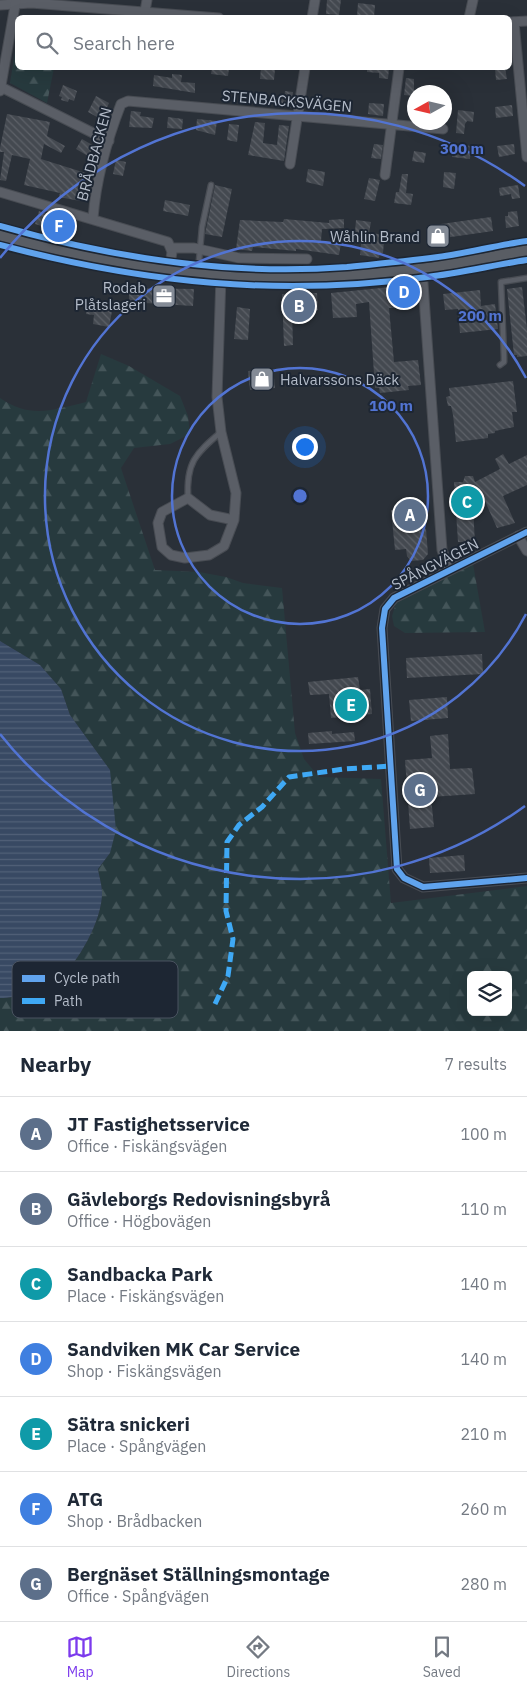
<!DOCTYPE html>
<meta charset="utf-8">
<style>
:root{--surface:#fff;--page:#f2f2f3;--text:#1f2937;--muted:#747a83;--line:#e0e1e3;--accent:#7c3aed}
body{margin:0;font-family:"IBM Plex Sans",sans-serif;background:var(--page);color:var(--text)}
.controls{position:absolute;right:15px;bottom:15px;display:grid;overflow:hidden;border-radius:8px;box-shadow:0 5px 20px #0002}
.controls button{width:45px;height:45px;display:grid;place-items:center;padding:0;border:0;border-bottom:1px solid var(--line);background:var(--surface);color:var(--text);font:25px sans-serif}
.compass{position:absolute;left:407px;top:85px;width:45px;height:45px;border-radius:50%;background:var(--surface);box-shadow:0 5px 20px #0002;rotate:262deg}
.you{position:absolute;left:304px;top:446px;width:18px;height:18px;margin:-12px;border:4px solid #fff;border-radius:50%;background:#1a73e8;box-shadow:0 0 0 8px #1a73e833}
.badge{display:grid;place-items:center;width:32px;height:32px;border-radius:50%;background:var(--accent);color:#fff;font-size:16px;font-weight:700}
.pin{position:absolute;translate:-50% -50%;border:2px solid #fff;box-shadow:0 1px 5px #0006}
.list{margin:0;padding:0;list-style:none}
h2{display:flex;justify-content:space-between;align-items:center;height:65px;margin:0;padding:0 20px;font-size:21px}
h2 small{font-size:16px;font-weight:400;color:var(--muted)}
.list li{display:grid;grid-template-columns:32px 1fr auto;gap:15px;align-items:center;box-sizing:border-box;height:75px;padding:0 20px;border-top:1px solid var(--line)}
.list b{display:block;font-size:19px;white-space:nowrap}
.list p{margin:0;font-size:16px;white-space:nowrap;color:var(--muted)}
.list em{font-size:16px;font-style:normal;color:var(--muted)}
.icon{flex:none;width:28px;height:28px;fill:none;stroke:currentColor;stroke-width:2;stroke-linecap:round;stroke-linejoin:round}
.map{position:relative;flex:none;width:527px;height:1031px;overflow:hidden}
.search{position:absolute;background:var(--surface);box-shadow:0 5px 20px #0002;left:15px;right:15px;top:15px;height:55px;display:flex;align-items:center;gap:12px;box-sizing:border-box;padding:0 18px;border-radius:8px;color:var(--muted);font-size:19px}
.sheet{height:590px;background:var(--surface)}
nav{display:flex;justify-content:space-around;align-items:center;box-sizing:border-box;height:70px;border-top:1px solid var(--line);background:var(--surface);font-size:14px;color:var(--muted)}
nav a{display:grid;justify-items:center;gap:2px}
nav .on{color:var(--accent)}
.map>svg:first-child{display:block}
.forest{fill:url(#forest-firs);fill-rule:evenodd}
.water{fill:url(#water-rules)}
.building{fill:url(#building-back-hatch)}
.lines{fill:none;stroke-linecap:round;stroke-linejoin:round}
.lane-casing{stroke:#484c53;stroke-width:7}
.street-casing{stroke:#484c53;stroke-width:11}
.secondary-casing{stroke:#484c53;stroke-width:14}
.lane{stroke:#5a5e66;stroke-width:4.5}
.street{stroke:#5a5e66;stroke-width:9}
.secondary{stroke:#595d64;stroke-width:11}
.quiet{stroke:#3fa9f5;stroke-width:5;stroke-dasharray:10 5;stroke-linecap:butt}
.cycleway-casing{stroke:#1d2633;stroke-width:9}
.cycleway{stroke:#60a3ed;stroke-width:6}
.ring{fill:none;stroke:#5274d3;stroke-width:2.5}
.labels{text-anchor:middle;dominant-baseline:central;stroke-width:4;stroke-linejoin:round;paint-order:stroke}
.street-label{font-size:15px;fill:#b4bcc9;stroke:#1d2633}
.poi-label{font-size:15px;fill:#b4bcc9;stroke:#1d2633;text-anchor:end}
.key{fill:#1d2633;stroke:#4a5360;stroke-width:1}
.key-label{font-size:14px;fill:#b4bcc9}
.centre{fill:#5274d3;stroke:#1d2633;stroke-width:2.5}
.ring-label{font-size:15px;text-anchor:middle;font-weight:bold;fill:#5274d3;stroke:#1d2633;stroke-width:4;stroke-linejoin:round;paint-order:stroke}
</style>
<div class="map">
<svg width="527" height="1031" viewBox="0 0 527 1031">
<defs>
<pattern id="forest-firs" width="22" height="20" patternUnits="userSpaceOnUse" patternTransform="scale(1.25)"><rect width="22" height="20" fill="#273a3e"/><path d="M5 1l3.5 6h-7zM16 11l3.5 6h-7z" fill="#445559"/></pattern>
<pattern id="water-rules" width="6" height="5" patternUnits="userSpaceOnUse" patternTransform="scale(1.25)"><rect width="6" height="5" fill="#384963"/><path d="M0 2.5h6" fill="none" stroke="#526178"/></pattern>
<pattern id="building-back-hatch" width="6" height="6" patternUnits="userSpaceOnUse" patternTransform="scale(1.25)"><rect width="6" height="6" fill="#444950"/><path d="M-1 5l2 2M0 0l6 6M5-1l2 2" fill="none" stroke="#5d6168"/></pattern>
</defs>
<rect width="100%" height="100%" fill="#2a3038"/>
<g class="forest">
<polygon points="17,39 18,68 54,68 47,103 10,83"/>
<path d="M101,354l28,12 51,30 8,20 2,18 -20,10 -36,4 -13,20 34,102 44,2 27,5 17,6 39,5 13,145 9,26 15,18 62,2 10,124 136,-17v145h-527v-33c17,0 44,-8 58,-19 21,-16 45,-61 44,-87 0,-7 -3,-16 -4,-23l12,-16v-83l-40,-55 -9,-26 -21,-24 -40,-24v-243c30,21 53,12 86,4zM471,975h37v37h-37z"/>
<polygon points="473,564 485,632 405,633 394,626 392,616 396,603"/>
</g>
<path class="water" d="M0,641l40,24 21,24 9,26 40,55 6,60 -6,23 -12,16c1,7 4,16 4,23 1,26 -23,71 -44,87 -15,11 -41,19 -58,19z"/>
<g class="building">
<polygon points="327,0 341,0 339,15 326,14"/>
<polygon points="358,3 375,5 374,17 357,16"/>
<polygon points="212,68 229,68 228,76 211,74"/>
<polygon points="261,68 275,69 274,80 260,79"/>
<polygon points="367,68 389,68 388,79 379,78 379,73 367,72"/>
<polygon points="495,68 505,68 507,79 496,80"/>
<polygon points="172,74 182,75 181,82 195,83 195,93 153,86 154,75 172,78"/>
<polygon points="406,78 414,79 414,96 404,95"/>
<polygon points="63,85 77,91 74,101 69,99 68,102 61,100 62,97 59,96"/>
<polygon points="285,91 293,92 291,108 276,106 277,98 284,99"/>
<polygon points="96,96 109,103 106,110 101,108 97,117 88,112"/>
<polygon points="326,99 344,100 343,112 325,110"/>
<polygon points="369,103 384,104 383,116 368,114"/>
<polygon points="512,105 513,116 496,118 495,107"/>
<polygon points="458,110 474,112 473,122 467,121 465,124 464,134 456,133"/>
<polygon points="131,111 141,112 140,116 154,118 152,128 129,127"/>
<polygon points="7,114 50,122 47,136 65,146 61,153 44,144 41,159 92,175 88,192 82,191 80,201 59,197 60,193 24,185 30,159 12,155 6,181 0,180 4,152 0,152 0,148"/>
<polygon points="168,117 183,119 182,129 167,128"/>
<polygon points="197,119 217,121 215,135 196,130"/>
<polygon points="255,122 265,123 263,143 277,145 279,125 289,126 284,161 248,155"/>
<polygon points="229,124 239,125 237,142 227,140"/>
<polygon points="82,139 94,146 88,156 76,149"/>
<polygon points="374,144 383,145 381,159 371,158"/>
<polygon points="456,144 471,146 470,159 452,157 453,147 456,148"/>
<polygon points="514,144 515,154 499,157 497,146"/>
<polygon points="414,151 426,153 424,163 412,161"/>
<polygon points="116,160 126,162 123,176 113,174"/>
<polygon points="308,169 325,172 323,186 306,182"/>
<polygon points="444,172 456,173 454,189 443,187"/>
<polygon points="402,174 408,174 406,193 413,194 411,205 394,203 396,192 399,192"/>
<polygon points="369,178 380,180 375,201 364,199"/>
<polygon points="215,185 232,189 222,237 205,234"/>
<polygon points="518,185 520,198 512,199 511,194 500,196 499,188"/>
<polygon points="165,200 190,205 188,216 163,211"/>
<polygon points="39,211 68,221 64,233 35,224"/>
<polygon points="517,211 519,226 506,228 505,216 508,216 508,212"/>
<polygon points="491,217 493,231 437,239 434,225"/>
<polygon points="284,219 329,223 329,220 344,219 344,228 322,229 321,241 341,243 339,255 296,249 296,251 253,247 252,251 236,249 240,220 283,222"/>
<polygon points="356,220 371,222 369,233 388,235 387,242 384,242 383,253 380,253 379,258 360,255 362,233 355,232"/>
<polygon points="411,285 413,298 395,300 395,308 389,308 394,362 418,360 421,385 408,386 409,390 380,393 379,388 375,388 369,302 356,304 357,317 333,318 331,293"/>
<polygon points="522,287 527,329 527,356 517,357 517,355 514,355 507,289"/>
<polygon points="129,288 194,289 193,306 129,302"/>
<polygon points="480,290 481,306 495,304 498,329 460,333 458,309 445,310 443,294"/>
<polygon points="317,293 318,310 292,311 293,345 284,346 282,294"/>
<polygon points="79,298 104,302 102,309 112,311 109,327 93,324 94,315 86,314 87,307 77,305"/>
<polygon points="237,307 250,309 248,340 234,339"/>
<polygon points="273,369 275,388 250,390 248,371"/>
<polygon points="513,381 517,412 512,412 514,427 495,431 495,433 488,434 488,438 456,442 453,415 451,406 448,406 446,397 450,396 449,388"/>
<polygon points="503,454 509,464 527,455 527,485 503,496 515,523 497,528 484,499 473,505 475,544 467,546 466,542 458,542 454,482 463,482 465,476 473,476 475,482 500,469 495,459"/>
<polygon points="413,509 414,522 419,521 426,529 428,554 423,560 411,561 407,556 406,549 395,550 391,510"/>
<polygon points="482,654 483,674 407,678 406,658"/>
<polygon points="358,677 360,690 370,689 372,714 331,718 329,694 310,695 308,682"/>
<polygon points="447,697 448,718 411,721 409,700"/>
<polygon points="332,731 332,734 354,732 355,741 309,744 308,733"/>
<polygon points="448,734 450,769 472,768 475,794 431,797 434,827 410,829 405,760 432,758 430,736"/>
<polygon points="464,855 465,871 430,873 429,858"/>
</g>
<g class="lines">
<g class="lane-casing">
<g id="lane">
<polyline points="198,272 202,227 211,185"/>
<polyline points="500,365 504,362 504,357 501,282 527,278"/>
<path d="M188,498c-2,-35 7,-44 33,-66"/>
</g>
</g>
<g class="street-casing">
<g id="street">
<polyline points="0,5 31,3 219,18"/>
<polyline points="145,11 147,0"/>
<polyline points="312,18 315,0"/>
<polyline points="469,18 473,0"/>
<polyline points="510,22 527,21"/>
<polyline points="514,22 527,157"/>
<polyline points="1,87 109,141"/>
<polyline points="0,91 16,0"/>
<polyline points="290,164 305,68"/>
<polyline points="385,175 399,68"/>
<polyline points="0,192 168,242 172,252 169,270"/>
<path d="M93,218c3,-38 14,-78 28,-114l7,-3 315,28"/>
<polyline points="172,248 194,248 239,258 307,259"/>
<polyline points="422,269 442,550 449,570"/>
<polyline points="221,276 217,397 221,432 236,493 234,520 224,546 209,555 185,558 171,555 162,547 158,523 162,512 188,498 210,515 234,520"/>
<polyline points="527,532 394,598 385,609 382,628 397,869 404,878 423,887 527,878"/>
<polyline points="518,536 527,551"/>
</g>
</g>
<g class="secondary-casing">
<path id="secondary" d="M0,235c138,38 281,53 423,34 35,-5 69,-12 104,-18"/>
</g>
<use href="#lane" class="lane"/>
<use href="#street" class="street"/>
<use href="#secondary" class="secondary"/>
<polyline class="quiet" points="215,1004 228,976 233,939 226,911 227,842 239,825 262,807 289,777 344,769 391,766"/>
<g class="cycleway-casing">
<g id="cycleway">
<path d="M0,226c112,32 231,50 347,41 30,-3 61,-6 91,-10 30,-4 59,-12 89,-16"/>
<path d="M0,245c143,38 279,52 427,32 33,-4 67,-12 100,-17"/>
<polyline points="527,532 394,598 385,609 382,628 397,869 404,878 423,887 527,878"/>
</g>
</g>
<use href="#cycleway" class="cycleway"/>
</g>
<g class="ring">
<circle cx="300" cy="496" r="128"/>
<path d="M526 614A255 255 0 1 1 526 378"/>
<path d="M525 806A383 383 0 0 1 0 734M0 258A383 383 0 0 1 525 186"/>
</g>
<defs>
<g id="shop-square" transform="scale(1.25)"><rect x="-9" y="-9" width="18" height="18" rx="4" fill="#848b96" stroke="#1d2633"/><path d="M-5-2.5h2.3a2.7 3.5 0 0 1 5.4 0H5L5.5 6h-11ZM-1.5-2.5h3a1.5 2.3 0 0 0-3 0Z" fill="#fff"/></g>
<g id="office-square" transform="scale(1.25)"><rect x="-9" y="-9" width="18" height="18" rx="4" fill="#848b96" stroke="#1d2633"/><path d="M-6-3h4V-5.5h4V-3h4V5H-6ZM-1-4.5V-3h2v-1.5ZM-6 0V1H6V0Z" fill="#fff"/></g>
</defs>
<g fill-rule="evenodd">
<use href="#shop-square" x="438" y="236"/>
<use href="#office-square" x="164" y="296"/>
<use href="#shop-square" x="262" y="379"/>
</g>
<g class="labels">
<g class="street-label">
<text transform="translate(287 101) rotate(5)">STENBACKSVÄGEN</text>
<text transform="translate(94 154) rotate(-75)">BRÅDBACKEN</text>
<text transform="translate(435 564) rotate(-27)">SPÅNGVÄGEN</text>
</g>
<g class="poi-label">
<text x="420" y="236">Wåhlin Brand</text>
<text x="146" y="287">Rodab<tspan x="146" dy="17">Plåtslageri</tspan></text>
<text x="280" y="379" text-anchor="start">Halvarssons Däck</text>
</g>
</g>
<rect x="12" y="961" width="166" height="57" rx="8" class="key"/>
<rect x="22" y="975" width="23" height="7" fill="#60a3ed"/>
<rect x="22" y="998" width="23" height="6" fill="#3fa9f5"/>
<g class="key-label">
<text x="54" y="983">Cycle path</text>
<text x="54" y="1006">Path</text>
</g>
<circle cx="300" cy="496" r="8" class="centre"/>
<g class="ring-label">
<text x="462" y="154">300 m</text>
<text x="480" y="321">200 m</text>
<text x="391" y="411">100 m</text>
</g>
</svg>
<div class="controls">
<button><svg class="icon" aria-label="layers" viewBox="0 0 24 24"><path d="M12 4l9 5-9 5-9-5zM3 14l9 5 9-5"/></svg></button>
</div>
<svg class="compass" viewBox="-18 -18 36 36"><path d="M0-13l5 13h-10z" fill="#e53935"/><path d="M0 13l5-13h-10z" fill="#747a83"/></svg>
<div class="you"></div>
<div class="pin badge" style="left:410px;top:515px;background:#5c6f8a">A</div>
<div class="pin badge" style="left:299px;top:306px;background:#5c6f8a">B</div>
<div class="pin badge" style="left:467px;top:502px;background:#0f9aa8">C</div>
<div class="pin badge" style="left:404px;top:292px;background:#3f7fe0">D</div>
<div class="pin badge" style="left:351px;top:705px;background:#0f9aa8">E</div>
<div class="pin badge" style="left:59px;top:226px;background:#3f7fe0">F</div>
<div class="pin badge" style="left:420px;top:790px;background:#5c6f8a">G</div>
<div class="search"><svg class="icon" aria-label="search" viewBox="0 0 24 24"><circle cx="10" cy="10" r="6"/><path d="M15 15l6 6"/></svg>Search here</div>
</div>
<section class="sheet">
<h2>Nearby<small>7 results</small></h2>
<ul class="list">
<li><span class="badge" style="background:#5c6f8a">A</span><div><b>JT Fastighetsservice</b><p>Office · Fiskängsvägen</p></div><em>100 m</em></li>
<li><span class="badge" style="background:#5c6f8a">B</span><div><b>Gävleborgs Redovisningsbyrå</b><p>Office · Högbovägen</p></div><em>110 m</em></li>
<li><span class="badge" style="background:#0f9aa8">C</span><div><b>Sandbacka Park</b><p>Place · Fiskängsvägen</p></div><em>140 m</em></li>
<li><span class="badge" style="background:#3f7fe0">D</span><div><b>Sandviken MK Car Service</b><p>Shop · Fiskängsvägen</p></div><em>140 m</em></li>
<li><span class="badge" style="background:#0f9aa8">E</span><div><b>Sätra snickeri</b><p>Place · Spångvägen</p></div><em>210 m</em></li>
<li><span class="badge" style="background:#3f7fe0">F</span><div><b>ATG</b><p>Shop · Brådbacken</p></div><em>260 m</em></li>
<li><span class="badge" style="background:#5c6f8a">G</span><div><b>Bergnäset Ställningsmontage</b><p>Office · Spångvägen</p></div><em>280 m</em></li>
</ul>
</section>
<nav>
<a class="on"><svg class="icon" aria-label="map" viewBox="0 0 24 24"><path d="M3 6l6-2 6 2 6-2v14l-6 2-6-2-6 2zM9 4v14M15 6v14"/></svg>Map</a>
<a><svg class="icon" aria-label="directions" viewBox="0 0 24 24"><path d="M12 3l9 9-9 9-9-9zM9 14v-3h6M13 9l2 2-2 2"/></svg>Directions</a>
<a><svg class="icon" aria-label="saved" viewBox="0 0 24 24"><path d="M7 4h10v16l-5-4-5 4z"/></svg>Saved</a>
</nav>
